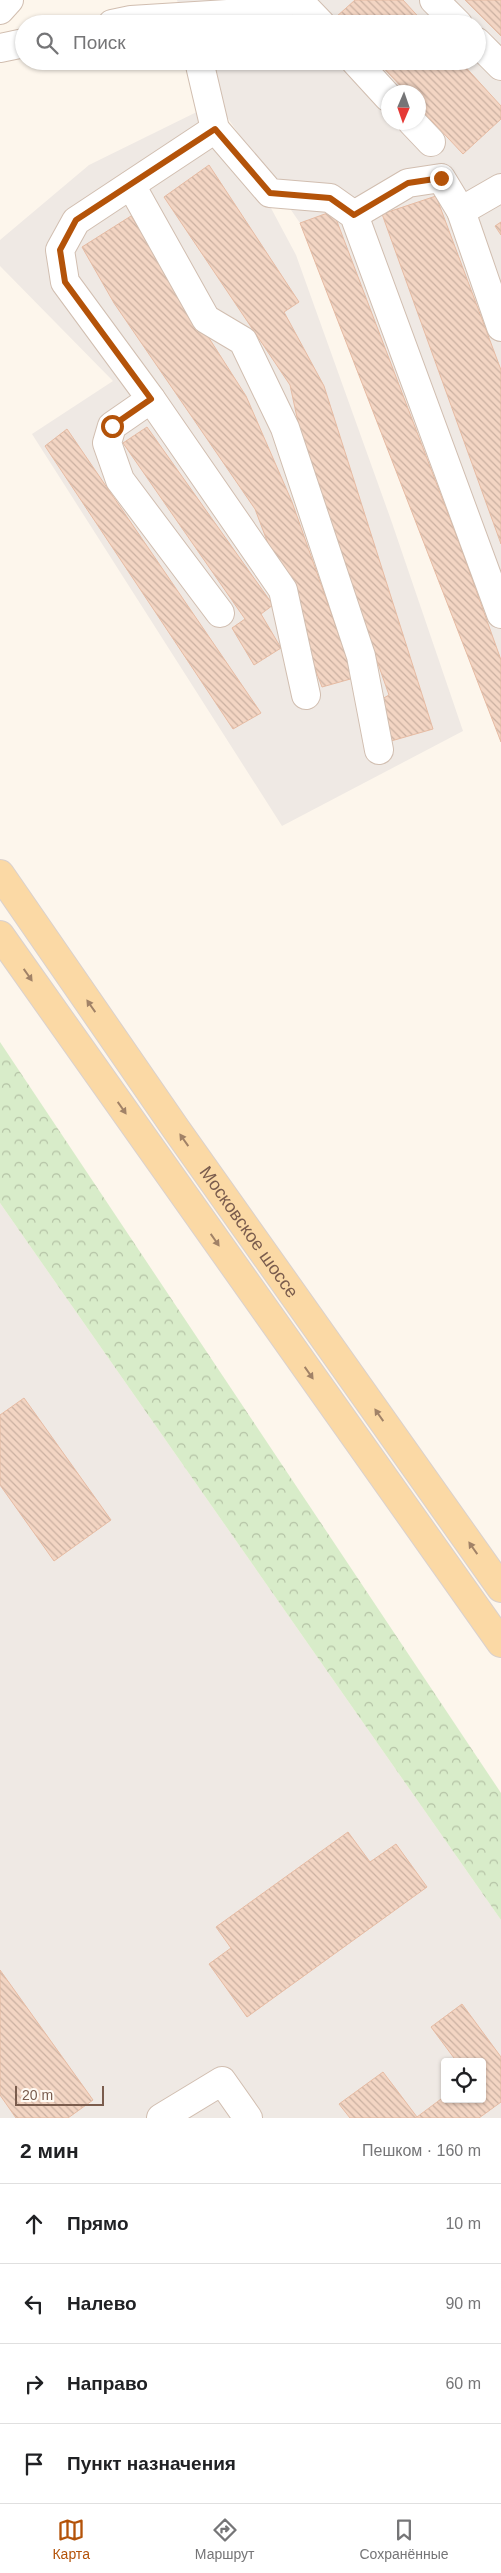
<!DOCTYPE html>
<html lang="ru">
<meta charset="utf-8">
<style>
:root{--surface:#fff;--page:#f2f2f2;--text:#202124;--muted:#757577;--line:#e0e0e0;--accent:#b45309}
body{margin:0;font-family:Helvetica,sans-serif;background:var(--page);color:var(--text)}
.controls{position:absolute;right:15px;bottom:15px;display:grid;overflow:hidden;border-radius:5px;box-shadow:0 1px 4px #0004}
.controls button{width:45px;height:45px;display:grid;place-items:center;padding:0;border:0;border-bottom:1px solid var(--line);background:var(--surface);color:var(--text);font:25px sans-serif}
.compass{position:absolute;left:381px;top:85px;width:45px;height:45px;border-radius:50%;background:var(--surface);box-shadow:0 1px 4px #0004;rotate:182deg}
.scale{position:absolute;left:15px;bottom:12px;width:89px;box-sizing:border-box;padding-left:5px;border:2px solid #7a5c4d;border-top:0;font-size:14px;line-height:18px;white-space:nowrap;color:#7a5c4d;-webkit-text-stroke:4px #fffaf3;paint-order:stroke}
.stop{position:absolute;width:15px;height:15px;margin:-11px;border:4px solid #b45309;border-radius:50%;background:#fff}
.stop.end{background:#b45309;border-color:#fff;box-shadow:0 1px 5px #0008}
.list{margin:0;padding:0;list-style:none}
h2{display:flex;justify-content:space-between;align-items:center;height:65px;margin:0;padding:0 20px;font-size:21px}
h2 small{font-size:16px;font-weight:400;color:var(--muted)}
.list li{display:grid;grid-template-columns:32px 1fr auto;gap:15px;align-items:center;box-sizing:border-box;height:80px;padding:0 20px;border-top:1px solid var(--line)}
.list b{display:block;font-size:19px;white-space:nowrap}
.list em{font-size:16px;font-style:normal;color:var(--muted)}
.icon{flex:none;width:28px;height:28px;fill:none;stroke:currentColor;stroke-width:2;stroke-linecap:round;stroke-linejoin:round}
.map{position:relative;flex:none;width:501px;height:2118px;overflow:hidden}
.search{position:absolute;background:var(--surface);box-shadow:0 1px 4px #0004;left:15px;right:15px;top:15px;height:55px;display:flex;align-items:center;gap:12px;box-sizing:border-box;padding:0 18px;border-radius:28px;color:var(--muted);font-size:19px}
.sheet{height:385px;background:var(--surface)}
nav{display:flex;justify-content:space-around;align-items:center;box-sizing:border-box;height:70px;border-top:1px solid var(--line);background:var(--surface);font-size:14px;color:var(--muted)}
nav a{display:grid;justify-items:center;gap:2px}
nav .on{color:var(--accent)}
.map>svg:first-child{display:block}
.industrial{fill:#efe9e4;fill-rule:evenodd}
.forest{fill:url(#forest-crowns)}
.building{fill:url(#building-back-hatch);stroke:#e6bba3}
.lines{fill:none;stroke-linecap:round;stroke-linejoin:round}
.minor-casing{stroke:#d1beb0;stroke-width:30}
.major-casing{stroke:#dad1cd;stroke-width:30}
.minor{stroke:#fff;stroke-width:28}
.major{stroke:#fbd9a5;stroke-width:28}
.oneway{fill:#a18267}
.route{stroke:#b45309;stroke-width:6}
.labels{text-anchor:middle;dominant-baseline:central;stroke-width:4.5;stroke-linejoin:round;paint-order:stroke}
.street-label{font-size:18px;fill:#7a5c4d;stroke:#fffaf3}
</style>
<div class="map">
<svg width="501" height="2118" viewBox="0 0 501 2118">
<defs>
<pattern id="forest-crowns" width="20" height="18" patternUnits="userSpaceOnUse" patternTransform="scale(1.25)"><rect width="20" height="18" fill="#d8ecc9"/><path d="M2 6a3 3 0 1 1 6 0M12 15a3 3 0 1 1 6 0" fill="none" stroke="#b4c2a5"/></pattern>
<pattern id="building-back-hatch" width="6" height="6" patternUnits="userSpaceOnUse" patternTransform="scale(1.25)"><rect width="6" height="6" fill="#f3d5c3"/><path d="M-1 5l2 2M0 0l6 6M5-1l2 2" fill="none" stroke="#cab0a1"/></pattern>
</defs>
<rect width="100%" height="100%" fill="#fdf6ec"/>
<g class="industrial">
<path d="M177,0h324v742l-201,-519 -104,-151 -3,-11h284v-37h-293zM388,92h30v30h-30z"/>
<polygon points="215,103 296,255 391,520 463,731 282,826 32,434 113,381 0,266 0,240 89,165"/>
<path d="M0,1203l501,717v198h-501zM445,2062h37v37h-37z"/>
</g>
<polygon class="forest" points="0,1042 501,1793 501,1920 0,1203"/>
<g class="building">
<polygon points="355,0 403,0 425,24 342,24 336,17"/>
<polygon points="465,0 501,0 501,36"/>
<polygon points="377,61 460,61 501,106 501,119 463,154 418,106 418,92 406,92"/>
<polygon points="209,165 299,302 284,312 324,386 433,729 384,743 373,704 389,695 306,459 290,385 164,197"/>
<polygon points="436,196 501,370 501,544 382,214"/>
<polygon points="333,211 461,548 501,660 501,742 300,223"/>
<polygon points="131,216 246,396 292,502 354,678 322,687 255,509 114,303 82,247"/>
<polygon points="501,222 501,235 495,226"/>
<polygon points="147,427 273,605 261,614 281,648 254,665 232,628 245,619 123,443"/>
<polygon points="67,429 261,713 233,729 45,446"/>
<polygon points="24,1398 111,1520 54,1561 0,1485 0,1415"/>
<polygon points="348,1832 370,1862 396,1844 427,1887 247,2017 209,1964 231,1948 216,1927"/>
<polygon points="0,1970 93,2100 68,2118 16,2118 0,2095"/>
<polygon points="462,2004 501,2057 501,2102 479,2118 350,2118 339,2104 383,2072 417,2117 445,2096 445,2099 482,2099 482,2062 457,2062 431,2027"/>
</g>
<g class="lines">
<g class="minor-casing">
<g id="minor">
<polyline points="298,0 321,24"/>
<polyline points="434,0 458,24"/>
<polyline points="0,10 9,0"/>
<polyline points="112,24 131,20 275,11 289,0"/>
<polyline points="477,42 501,66"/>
<polyline points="0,48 24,43"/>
<polyline points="199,61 215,129 270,193 330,198 354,215 501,614"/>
<polyline points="355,61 388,97"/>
<polyline points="412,122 431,142"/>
<polyline points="215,129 76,221 60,250 65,282 151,399 283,590 306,695"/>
<polyline points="131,185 206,319 243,341 285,428 361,656 379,750"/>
<polyline points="461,211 501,188"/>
<polyline points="354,215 408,183 441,178 461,211 501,327"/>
<polyline points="151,399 112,426 107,443 120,480 220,613"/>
<polyline points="161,2118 222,2081 248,2118"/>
</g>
</g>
<g class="major-casing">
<g id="major">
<path id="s1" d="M0,874l176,255 325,459"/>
<polyline points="0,935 501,1643"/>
</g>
</g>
<use href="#minor" class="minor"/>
<use href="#major" class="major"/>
</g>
<defs><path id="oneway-solid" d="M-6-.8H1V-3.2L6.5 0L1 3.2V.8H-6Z" transform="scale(1.25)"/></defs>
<g class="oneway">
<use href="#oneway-solid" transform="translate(28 975) rotate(55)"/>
<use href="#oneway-solid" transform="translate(91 1006) rotate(-125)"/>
<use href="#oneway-solid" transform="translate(122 1108) rotate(55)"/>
<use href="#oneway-solid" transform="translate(184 1140) rotate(-125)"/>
<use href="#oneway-solid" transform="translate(215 1240) rotate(55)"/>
<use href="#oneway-solid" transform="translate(309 1373) rotate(55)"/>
<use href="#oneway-solid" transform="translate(379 1415) rotate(-125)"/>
<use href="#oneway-solid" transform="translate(473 1548) rotate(-125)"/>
</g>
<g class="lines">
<polyline class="route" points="112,426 151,399 65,282 60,250 76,220 215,129 270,193 330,198 354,215 408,183 441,178"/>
</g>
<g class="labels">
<g class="street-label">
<text stroke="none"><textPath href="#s1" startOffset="436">Московское шоссе</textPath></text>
</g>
</g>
</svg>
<div class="controls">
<button><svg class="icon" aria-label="locate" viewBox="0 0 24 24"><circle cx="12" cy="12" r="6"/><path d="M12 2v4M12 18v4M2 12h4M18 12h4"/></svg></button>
</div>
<svg class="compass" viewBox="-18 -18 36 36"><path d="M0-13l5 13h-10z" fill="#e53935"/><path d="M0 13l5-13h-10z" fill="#757577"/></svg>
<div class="scale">20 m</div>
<div class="stop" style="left:112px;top:426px"></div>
<div class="stop end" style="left:441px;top:178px"></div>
<div class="search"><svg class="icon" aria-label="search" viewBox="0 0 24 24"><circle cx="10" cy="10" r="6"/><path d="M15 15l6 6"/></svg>Поиск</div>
</div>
<section class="sheet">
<h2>2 мин<small>Пешком · 160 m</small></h2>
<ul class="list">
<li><svg class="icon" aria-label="ahead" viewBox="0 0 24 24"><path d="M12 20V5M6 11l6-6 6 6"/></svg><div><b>Прямо</b></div><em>10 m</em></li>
<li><svg class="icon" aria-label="left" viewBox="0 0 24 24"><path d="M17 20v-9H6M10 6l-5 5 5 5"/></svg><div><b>Налево</b></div><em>90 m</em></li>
<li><svg class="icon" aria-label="right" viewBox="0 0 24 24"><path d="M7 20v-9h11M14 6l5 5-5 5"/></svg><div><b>Направо</b></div><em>60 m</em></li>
<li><svg class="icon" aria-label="arrive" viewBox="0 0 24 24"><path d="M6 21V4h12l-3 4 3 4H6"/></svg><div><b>Пункт назначения</b></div></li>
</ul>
</section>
<nav>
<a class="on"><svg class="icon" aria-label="map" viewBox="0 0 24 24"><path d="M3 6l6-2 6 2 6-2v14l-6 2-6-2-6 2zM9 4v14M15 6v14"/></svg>Карта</a>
<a><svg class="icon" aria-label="directions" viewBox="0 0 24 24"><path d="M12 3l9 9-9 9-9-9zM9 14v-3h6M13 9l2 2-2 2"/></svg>Маршрут</a>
<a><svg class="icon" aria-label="saved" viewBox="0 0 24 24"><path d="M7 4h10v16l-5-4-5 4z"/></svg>Сохранённые</a>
</nav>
